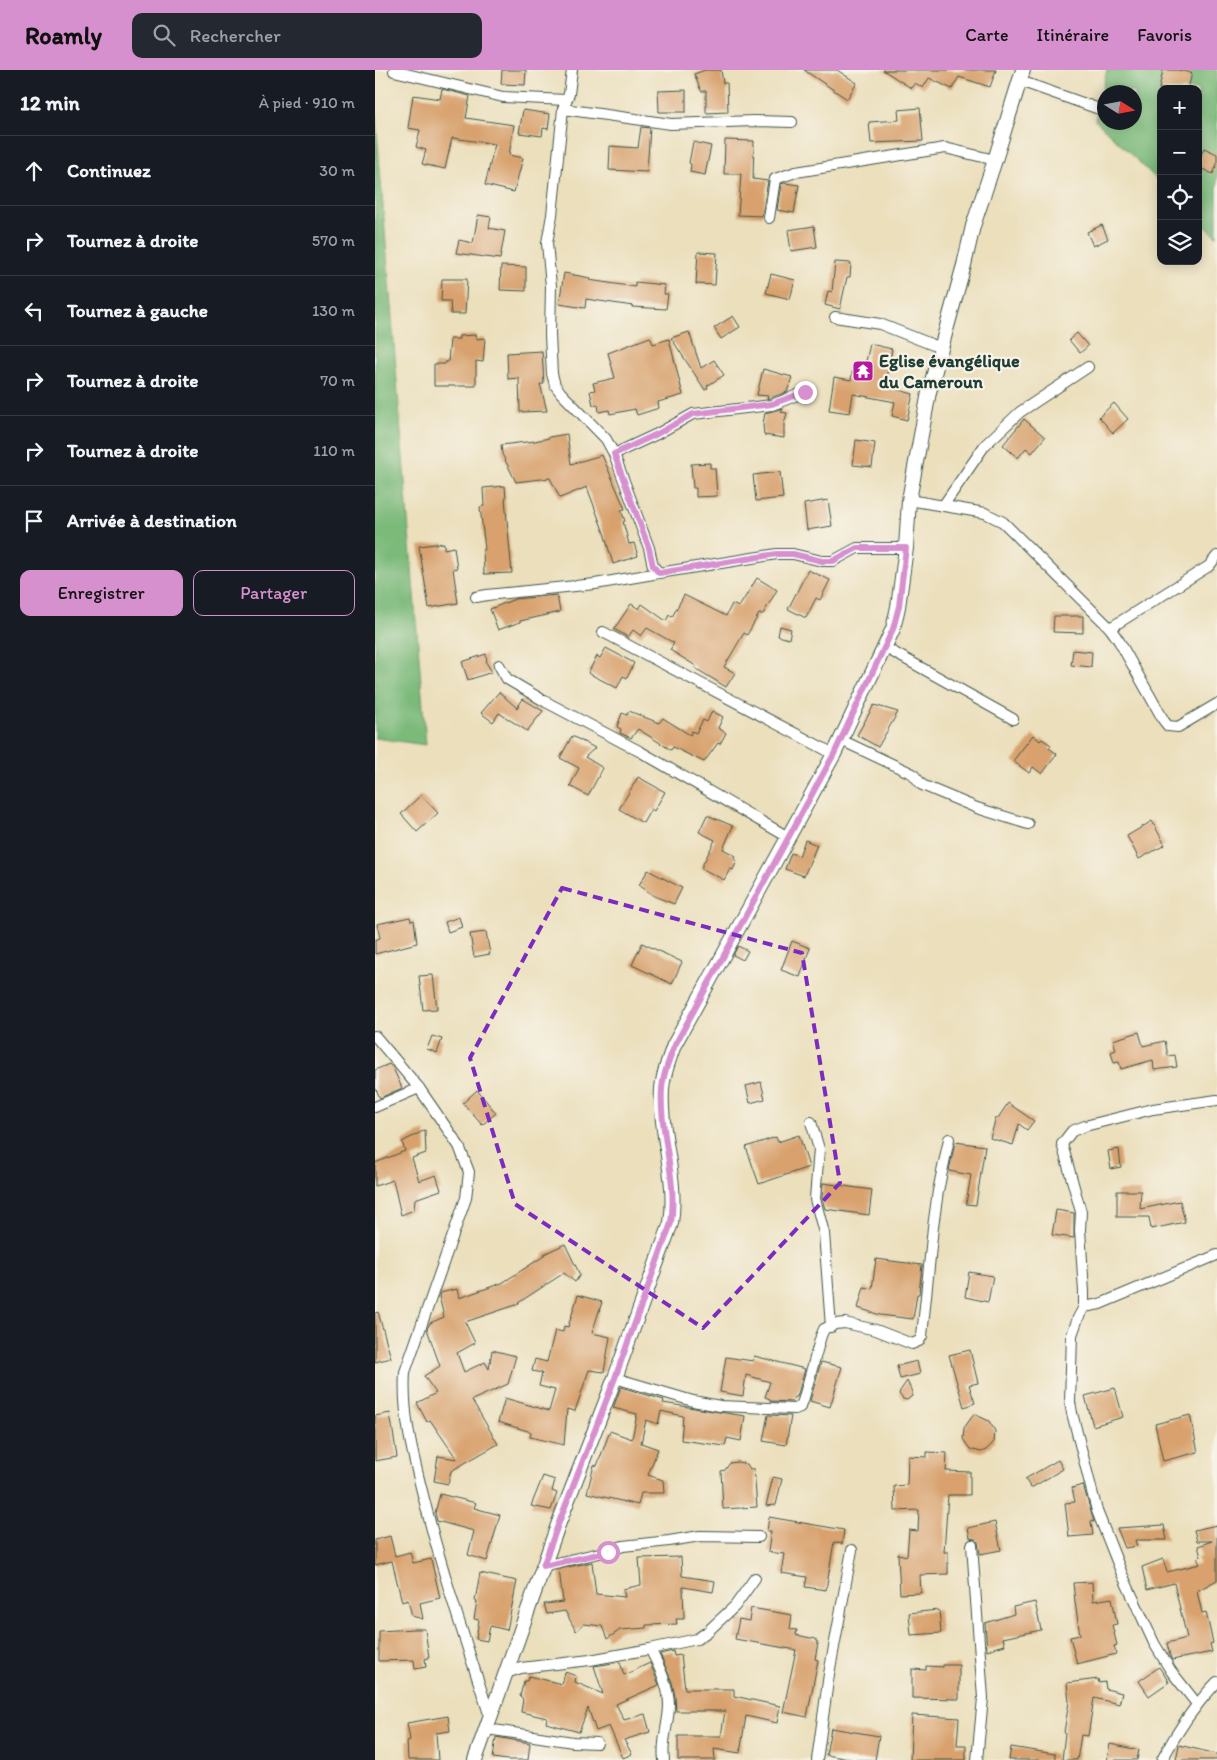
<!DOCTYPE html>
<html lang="fr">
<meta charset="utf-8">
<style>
:root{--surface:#171b24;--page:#242831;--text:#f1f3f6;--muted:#9ea1a6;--line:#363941;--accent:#d690ce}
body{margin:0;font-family:Itim,sans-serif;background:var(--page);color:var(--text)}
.controls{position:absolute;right:15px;top:15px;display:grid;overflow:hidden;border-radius:10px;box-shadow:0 2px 12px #0003}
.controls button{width:45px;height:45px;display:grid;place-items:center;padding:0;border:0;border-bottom:1px solid var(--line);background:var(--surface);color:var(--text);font:25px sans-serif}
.compass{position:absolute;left:722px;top:15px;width:45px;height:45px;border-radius:50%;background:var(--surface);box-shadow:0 2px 12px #0003;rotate:101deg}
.stop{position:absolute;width:15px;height:15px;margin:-11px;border:4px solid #d690ce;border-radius:50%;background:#fff}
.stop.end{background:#d690ce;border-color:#fff;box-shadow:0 1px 5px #0008}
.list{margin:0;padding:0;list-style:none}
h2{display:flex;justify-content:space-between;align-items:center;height:65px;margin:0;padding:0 20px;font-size:21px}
h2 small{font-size:16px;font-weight:400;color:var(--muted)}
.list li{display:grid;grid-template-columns:32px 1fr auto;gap:15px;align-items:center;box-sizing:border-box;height:70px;padding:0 20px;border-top:1px solid var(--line)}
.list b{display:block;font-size:19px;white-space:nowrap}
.list em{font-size:16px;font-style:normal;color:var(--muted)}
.actions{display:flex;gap:10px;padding:15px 20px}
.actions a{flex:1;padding:11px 0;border:1px solid var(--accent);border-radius:10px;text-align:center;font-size:18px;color:var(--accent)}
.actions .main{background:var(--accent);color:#111}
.icon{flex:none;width:28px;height:28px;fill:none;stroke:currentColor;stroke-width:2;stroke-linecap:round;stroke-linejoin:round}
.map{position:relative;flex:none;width:842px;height:1690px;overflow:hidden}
header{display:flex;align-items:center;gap:30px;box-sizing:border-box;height:70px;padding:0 25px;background:var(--accent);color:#111}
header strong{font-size:24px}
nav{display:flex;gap:28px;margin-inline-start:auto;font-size:18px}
.search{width:350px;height:45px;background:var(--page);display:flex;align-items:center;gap:12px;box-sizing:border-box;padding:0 18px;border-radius:10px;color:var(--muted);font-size:19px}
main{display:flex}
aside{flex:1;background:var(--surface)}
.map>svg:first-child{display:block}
.forest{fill:#7cba7a;stroke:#4e7c57;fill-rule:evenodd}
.building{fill:#d8a16d}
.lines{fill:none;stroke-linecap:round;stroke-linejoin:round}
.minor-casing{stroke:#3e5548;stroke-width:12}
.tertiary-casing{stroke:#3e5548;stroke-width:16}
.minor{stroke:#fff;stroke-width:10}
.tertiary{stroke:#fff;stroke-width:14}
.route{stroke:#d690ce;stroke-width:6}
.marked{fill:none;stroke:#7b2cbf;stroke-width:4;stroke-dasharray:10 6;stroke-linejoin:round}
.labels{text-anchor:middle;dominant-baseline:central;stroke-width:4.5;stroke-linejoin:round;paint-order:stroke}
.poi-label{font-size:18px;font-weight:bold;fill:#1f3d34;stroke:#f7f3e8;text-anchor:start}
</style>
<header>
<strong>Roamly</strong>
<div class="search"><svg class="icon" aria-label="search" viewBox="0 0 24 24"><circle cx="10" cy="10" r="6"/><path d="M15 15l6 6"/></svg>Rechercher</div>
<nav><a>Carte</a><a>Itinéraire</a><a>Favoris</a></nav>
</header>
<main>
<aside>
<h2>12 min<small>À pied · 910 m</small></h2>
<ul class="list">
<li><svg class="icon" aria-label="ahead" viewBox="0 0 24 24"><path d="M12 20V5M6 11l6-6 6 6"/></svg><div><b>Continuez</b></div><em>30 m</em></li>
<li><svg class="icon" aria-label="right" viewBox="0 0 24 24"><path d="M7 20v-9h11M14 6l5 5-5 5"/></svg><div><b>Tournez à droite</b></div><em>570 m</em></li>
<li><svg class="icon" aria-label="left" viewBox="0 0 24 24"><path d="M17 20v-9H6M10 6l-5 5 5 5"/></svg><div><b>Tournez à gauche</b></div><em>130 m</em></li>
<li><svg class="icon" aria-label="right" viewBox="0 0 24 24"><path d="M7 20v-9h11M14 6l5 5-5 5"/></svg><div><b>Tournez à droite</b></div><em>70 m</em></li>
<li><svg class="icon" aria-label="right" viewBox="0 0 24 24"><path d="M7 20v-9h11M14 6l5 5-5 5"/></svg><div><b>Tournez à droite</b></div><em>110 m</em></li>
<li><svg class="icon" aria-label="arrive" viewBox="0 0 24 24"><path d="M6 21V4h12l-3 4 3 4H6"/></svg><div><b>Arrivée à destination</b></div></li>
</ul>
<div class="actions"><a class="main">Enregistrer</a><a>Partager</a></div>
</aside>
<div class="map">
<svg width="842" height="1690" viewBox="0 0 842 1690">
<rect width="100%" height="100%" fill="#f7f3e8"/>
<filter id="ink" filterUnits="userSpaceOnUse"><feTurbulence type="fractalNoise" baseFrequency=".02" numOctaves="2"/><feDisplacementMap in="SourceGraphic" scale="10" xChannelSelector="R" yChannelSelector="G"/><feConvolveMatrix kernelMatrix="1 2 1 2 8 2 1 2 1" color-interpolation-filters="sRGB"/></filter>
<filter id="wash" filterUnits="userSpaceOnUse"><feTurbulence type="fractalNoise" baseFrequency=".0096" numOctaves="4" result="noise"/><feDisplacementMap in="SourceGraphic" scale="20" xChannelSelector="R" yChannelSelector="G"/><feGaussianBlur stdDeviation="1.12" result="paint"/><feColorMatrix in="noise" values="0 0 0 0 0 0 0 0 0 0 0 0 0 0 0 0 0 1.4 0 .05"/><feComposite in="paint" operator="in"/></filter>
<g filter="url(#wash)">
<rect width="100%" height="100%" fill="#ebdfbc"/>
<g class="forest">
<path d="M732,0h110v167l-19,-18v-130h-37v94l-66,-63zM730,22h30v30h-30z"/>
<polygon points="0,36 51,675 0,668"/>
</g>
<g id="blocks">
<g class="building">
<polygon points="127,0 151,0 150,15 126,14"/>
<polygon points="330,0 346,0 348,13 352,13 353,42 331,43 331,21 326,21 319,4"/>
<polygon points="429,0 462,0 482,13 472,29"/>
<polygon points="508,0 621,0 615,17 584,7 577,19 554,8 548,18 540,13 536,18"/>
<polygon points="788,0 803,0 817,3 813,19 784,19"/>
<polygon points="67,19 95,26 91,48 139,55 134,85 148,88 139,122 110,115 120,74 77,68 70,99 47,94 51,80 41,77 45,60 33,58 38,25 65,29"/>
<polygon points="311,20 311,42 284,42 283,21"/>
<polygon points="545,38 548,71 496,73 494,52 524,50 523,40"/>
<polygon points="148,40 175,44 173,59 168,58 167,66 144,63"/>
<polygon points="266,57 275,58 272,102 234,100 235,76 263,78"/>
<polygon points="350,70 379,71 378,109 393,111 387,146 363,145 366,104 349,104"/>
<polygon points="318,72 336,76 330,105 315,102 316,94 314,93"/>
<polygon points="829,78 842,84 842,94 838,104 823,97 823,91"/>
<polygon points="409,113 424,115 419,143 402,140 406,114"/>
<polygon points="103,145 116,147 114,158 130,161 125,189 81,183 84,170 98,173"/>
<polygon points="727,155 733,169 718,176 712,162"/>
<polygon points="439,156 442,177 416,181 413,160"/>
<polygon points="323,182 342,183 340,215 321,214"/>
<polygon points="460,192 476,193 475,207 472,207 465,239 450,235 453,221 457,222"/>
<polygon points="126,196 151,197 151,221 125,220"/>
<polygon points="189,203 215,208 214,210 260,217 260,212 290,215 289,224 293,224 291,239 257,237 258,236 211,229 210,238 184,234"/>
<polygon points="396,204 420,210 415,229 391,223"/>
<polygon points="67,209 92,209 90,244 76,244 75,231 66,231"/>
<polygon points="358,246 365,257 346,269 339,258"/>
<polygon points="314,262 326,298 339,290 349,305 332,316 333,318 330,320 296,268"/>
<polygon points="702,263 713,276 705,283 694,270"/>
<polygon points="101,265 101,269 110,268 108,292 101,291 101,316 59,316 59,294 70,294 70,292 73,292 75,269 84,269 84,266"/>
<polygon points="275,267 278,274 294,269 308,325 283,332 284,338 262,345 260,339 235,344 234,340 224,342 223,334 218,335 215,321 220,320 218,313 240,308 233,283"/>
<polygon points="495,274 517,279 510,316 538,324 532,350 517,346 520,332 478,324 475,343 454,340 459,307 476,310 478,298 489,300"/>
<polygon points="167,281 169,314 165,314 172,341 145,342 144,308 133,309 132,283"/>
<polygon points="388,299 417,307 412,322 392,329 393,326 382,325"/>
<polygon points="739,333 753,349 738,363 724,347"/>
<polygon points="408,338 406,342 412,343 409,354 409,368 389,365 388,354 390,343"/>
<polygon points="649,349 670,367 657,383 651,378 643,388 628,375"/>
<polygon points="192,364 196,394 227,385 250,439 246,440 250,451 248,452 254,474 259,473 263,486 238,494 229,463 212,417 185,428 175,408 141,412 127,384 126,375 160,371 174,368 174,367"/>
<polygon points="481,370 500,373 497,397 478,395"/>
<polygon points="335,393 335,398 340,398 342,426 321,427 321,418 318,418 316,394"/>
<polygon points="405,402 408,428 381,431 378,405"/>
<polygon points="130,416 131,429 130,429 137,503 109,504 108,479 110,479 105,437 109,436 108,418"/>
<polygon points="453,430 457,456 432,460 429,434"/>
<polygon points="69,473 69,479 79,477 82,498 78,499 83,533 54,538 44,476"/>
<polygon points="433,500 455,510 445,530 441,528 431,548 413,539"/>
<polygon points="382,508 402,520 388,544 384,544 372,565 369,563 349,597 360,603 351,617 320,598 321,596 295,580 299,573 272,558 266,566 258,560 253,567 239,559 256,534 264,539 267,534 291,551 294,545 297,547 309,525 351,546 357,534 364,537"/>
<polygon points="182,525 185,542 145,551 145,552 123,560 115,539 140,529"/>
<polygon points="679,546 708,546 708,563 678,562"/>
<polygon points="405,556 416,559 414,569 403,566"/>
<polygon points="231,578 259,593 252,608 248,606 242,618 213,603 222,586 225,588"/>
<polygon points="698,580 717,582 716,597 696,595"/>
<polygon points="111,584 112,594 117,602 93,610 87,592"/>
<polygon points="124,622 142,638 148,629 168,641 152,661 124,643 118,652 106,643"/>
<polygon points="499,635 523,642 503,677 482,665"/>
<polygon points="254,641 284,653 288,648 315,665 317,661 321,663 328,650 332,652 337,641 348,647 343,658 351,663 345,674 343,673 329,692 298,677 296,680 263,659 256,668 245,663 246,659 242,657 247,643 252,645"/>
<polygon points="658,665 665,671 667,669 676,675 674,678 682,684 667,704 658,697 654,703 638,691"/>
<polygon points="197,666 220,678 210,687 228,698 213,726 195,716 204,698 185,688"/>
<polygon points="263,707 290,722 279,741 276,739 268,753 244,739"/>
<polygon points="46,725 63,743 42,762 26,744"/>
<polygon points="332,745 358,756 348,779 361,786 359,789 362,791 358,800 355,799 349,810 326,798 340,770 324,762"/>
<polygon points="777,751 790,775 764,789 752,766"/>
<polygon points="430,770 442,775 429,806 410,799 416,783 424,786"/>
<polygon points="273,800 307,818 299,834 279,826 264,815"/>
<polygon points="35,847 36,851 39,850 42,873 0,884 0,870 5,868 2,854"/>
<polygon points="84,847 87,857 73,862 70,852"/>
<polygon points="111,862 115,884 99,887 95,864"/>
<polygon points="417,871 435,878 425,907 406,900"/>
<polygon points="267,873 307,892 297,914 257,895"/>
<polygon points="363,876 373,881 368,890 358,885"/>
<polygon points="58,905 62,939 48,940 44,906"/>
<polygon points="764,962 768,976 790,971 793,986 800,985 802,997 779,1000 778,990 746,999 744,992 739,993 736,982 741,980 738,970"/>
<polygon points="57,966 67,969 62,983 52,979"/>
<polygon points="14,994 18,998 27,1018 5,1028 0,1017 0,1000"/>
<polygon points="386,1012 390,1029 375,1033 371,1016"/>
<polygon points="102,1020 121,1043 107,1055 88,1033"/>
<polygon points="633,1033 659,1051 652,1060 644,1054 638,1075 615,1068 621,1048 623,1048"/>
<polygon points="50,1060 51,1083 37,1088 44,1111 61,1105 66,1120 40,1129 39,1140 26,1145 18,1110 0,1116 0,1093 30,1081 27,1072"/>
<polygon points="424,1065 434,1097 384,1114 371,1077 401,1067 403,1072"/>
<polygon points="580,1072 610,1076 601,1135 591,1134 596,1105 574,1101"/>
<polygon points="744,1079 746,1097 736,1099 733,1081"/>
<polygon points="448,1113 497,1120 494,1145 450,1139 447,1128"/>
<polygon points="742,1121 766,1121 765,1139 805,1131 810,1152 776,1159 774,1147 742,1147"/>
<polygon points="681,1140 699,1143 699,1168 677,1165"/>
<polygon points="190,1174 205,1205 200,1212 189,1203 143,1233 144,1234 90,1252 100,1273 82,1283 89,1302 110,1292 114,1299 117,1280 141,1286 133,1314 97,1330 123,1374 76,1401 73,1414 59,1411 63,1386 82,1389 55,1350 52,1352 42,1333 61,1323 49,1306 65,1296 52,1259 55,1253 69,1247 64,1226 65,1223 82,1219 84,1228 127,1213 169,1186 169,1184"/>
<polygon points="501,1189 547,1195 544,1224 542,1224 538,1249 505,1245 483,1238 489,1217 497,1219"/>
<polygon points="594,1202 618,1206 613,1232 590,1227"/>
<polygon points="203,1225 227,1232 217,1263 235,1267 229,1302 214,1300 200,1341 192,1339 189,1375 155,1367 156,1362 123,1352 130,1328 174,1341 180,1320 164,1316 167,1303 157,1301 160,1289 172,1292 180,1260 188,1262 189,1256 193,1257"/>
<polygon points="3,1242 16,1288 0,1292 0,1243"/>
<polygon points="595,1280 603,1313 594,1315 600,1333 589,1337 574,1285"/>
<polygon points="379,1286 430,1299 422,1327 419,1327 418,1332 395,1331 395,1329 390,1327 395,1312 371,1305 368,1326 345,1322 351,1287 378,1291"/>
<polygon points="542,1291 545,1304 525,1309 522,1296"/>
<polygon points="446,1292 467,1297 455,1337 435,1331"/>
<polygon points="532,1311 537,1322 537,1326 532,1330 528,1329 524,1324 525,1321"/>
<polygon points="246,1317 289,1330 288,1333 370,1346 366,1371 352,1368 350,1376 306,1370 308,1346 286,1341 283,1354 271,1350 266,1373 283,1379 273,1405 288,1410 289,1423 266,1423 263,1435 212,1423 219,1395 222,1396 235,1361 257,1369 262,1344 238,1338"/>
<polygon points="740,1318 748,1347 718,1356 710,1326"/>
<polygon points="15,1343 22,1387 0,1391 0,1346"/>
<polygon points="599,1344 614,1351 620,1361 619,1372 611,1380 606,1382 595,1379 588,1369 589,1358"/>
<polygon points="393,1345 416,1346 411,1375 388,1371"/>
<polygon points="815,1345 823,1382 788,1391 780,1354"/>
<polygon points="552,1382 572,1383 571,1401 595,1402 595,1425 573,1425 569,1482 573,1482 573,1504 545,1505 546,1523 525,1524 523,1484 532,1486 534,1460 543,1461 544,1440 520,1441 519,1416 532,1415 533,1386 552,1387"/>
<polygon points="683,1390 688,1399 656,1418 650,1409"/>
<polygon points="363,1392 372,1394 375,1399 379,1399 382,1437 348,1439 346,1401 350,1400 355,1393"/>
<polygon points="168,1406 180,1410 177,1421 182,1423 176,1440 156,1436"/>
<polygon points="398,1407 407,1409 401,1435 391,1436"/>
<polygon points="708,1415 719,1452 716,1451 718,1465 694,1467 690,1433 700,1432 697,1418"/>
<polygon points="65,1424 101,1433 99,1438 125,1445 112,1491 93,1485 99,1461 62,1451 60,1443"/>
<polygon points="394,1447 469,1460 467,1474 459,1472 451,1520 430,1517 432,1507 406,1503 409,1484 393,1482 396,1461 392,1461"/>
<polygon points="620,1452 626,1480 605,1484 603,1472 600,1469 595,1468 593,1458"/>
<polygon points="789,1455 792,1470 760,1470 762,1476 750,1478 742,1458"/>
<polygon points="842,1455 842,1510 822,1521 827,1543 831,1542 838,1573 835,1574 837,1582 797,1590 795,1586 792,1573 812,1568 799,1513 772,1520 767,1497 788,1489 792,1502 825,1494 822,1488 826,1487 823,1476 837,1471 822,1471 819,1460"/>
<polygon points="15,1466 20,1486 35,1482 38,1493 56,1489 65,1528 45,1533 48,1549 37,1546 33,1530 27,1532 17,1491 0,1495 0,1470"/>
<polygon points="306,1487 307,1506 340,1511 338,1522 308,1517 309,1549 301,1549 302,1554 271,1555 271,1558 245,1560 232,1569 227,1556 209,1554 201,1561 190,1541 172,1544 169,1534 188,1532 184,1499 217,1492 221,1524 250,1527 248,1519 266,1515 264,1488"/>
<polygon points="105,1503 142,1511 132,1560 115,1556 112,1571 101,1569 104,1550 99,1549 102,1531 100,1531"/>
<polygon points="717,1512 718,1531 737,1528 742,1554 737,1555 742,1575 739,1576 741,1584 702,1594 695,1567 705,1565 700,1532 698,1513"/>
<polygon points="660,1532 666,1560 628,1568 630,1575 612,1580 610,1553 639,1544 638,1537"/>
<polygon points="376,1538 417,1545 415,1559 422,1560 421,1565 441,1569 443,1573 440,1589 443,1590 432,1647 408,1642 421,1580 360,1569 364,1549 374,1551"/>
<polygon points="564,1540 566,1563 536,1565 534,1543"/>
<polygon points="39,1559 50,1559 54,1588 50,1589 51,1597 40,1599 39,1590 4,1591 4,1561"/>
<polygon points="298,1581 299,1586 306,1585 310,1619 359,1619 359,1626 405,1636 402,1653 371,1646 365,1683 339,1679 340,1690 303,1690 303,1666 346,1666 350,1641 301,1641 300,1627 297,1612 285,1584"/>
<polygon points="245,1592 249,1605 275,1593 284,1615 241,1634 249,1650 270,1644 275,1662 249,1670 257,1684 248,1688 234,1656 221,1661 213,1638 204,1662 171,1653 172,1648 146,1642 148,1629 145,1626 149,1611 152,1611 154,1606 187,1614 190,1602 201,1606 200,1612 228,1624 219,1596"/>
<polygon points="568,1595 584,1595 584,1629 537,1628 537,1599 551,1600 551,1596 568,1597"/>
<polygon points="784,1597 794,1612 774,1626 764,1611"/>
<polygon points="723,1609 724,1613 730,1612 731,1619 747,1623 744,1634 719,1628 713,1666 706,1665 702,1690 687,1690 690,1663 689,1662 694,1632 692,1613"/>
<polygon points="537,1645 584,1648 582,1675 591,1675 591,1690 535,1690"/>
<polygon points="73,1646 75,1661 61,1663 63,1690 33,1690 32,1671 35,1670 32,1653"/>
<polygon points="456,1658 504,1666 500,1690 480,1690 451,1685"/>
<polygon points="121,1667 155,1673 153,1690 132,1690 118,1688"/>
<polygon points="735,1674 764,1680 762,1690 732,1690"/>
<polygon points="804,1675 842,1684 842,1690 801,1690"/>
<polygon points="636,1677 680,1684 680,1690 634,1690"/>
</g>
</g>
</g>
<g filter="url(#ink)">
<use href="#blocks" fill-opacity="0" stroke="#3e5548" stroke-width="1"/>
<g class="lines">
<g class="minor-casing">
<g id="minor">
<polyline points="197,0 194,24 188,39 177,145 172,173 176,216 175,265 177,304 180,315 186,323 231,369 239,384 274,478 278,496 284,503 402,484 418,484 447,491 458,491 482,478 531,478"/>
<polyline points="19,1 128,27 191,30"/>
<polyline points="645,11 730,41"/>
<polyline points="188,39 296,54 379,51 417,52"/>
<polyline points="394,148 400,109 421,102 570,78 620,90"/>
<polyline points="460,247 505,254 566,278"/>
<polyline points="239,384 282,364 318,344 397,335 430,322"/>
<polyline points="534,430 610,443 628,452 735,558 744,571 789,651 793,656 803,657 842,634"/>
<polyline points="568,436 610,375 645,342 713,297"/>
<polyline points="101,527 112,525 220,514 284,503"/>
<polyline points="735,558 834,496 842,486"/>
<polyline points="228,562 459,684"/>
<polyline points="509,577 638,649"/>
<polyline points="124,595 132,609 171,632 266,682 413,767"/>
<polyline points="466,670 538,704 547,715 602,738 653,754"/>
<path d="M0,966l44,52 40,58 10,26 -3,26 -61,174c-3,45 9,87 20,131 18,72 42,143 65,214"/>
<polyline points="0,1037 44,1018"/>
<polyline points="436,1052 444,1079 440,1129 449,1163 456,1257"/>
<polyline points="709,1237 725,1234 842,1185"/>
<polyline points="240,1308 318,1331 345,1336 420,1339 425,1337 428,1331 446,1266 449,1259 460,1254 470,1253 501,1260 537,1274 544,1271 547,1266 558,1157 563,1121 574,1069"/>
<polyline points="597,1475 608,1628 602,1690"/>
<polyline points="168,1496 233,1481 248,1476 294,1471 325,1466 384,1467"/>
<path d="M275,1579c9,17 19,37 19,56 0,19 -8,36 -5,55"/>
<polyline points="131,1603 146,1598 215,1590 275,1579 322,1569 332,1562 360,1536 380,1508"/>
<polyline points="822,1634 796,1601 779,1573 747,1504 722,1441 697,1343 695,1332 697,1265 703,1248 709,1237 709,1222 705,1160 706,1142 687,1074 697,1061 710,1056 778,1039 842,1030"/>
<polyline points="112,1659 198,1672 222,1673"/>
<polyline points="442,1690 454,1604 477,1480"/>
<path d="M787,1690c15,-29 32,-54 55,-78"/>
</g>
</g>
<g class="tertiary-casing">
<path id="tertiary" d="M100,1690l83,-235 57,-147 56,-155c7,-46 -12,-89 -9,-134 1,-15 7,-30 12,-44l160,-291 59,-125 5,-22 8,-59 3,-48 20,-108 35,-127 9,-39 22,-66 28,-90"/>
</g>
<use href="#minor" class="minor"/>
<use href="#tertiary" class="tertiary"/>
</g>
</g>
<g class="lines" filter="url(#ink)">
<path class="route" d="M233,1482l-65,14 15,-41 57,-147 56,-155c7,-46 -12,-89 -9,-134 1,-15 7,-30 13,-44l159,-291 59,-125 6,-23 7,-58h-49l-24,13h-11l-29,-7h-16l-118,19 -6,-7 -4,-18 -35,-94 43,-20 36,-20 79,-10 33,-12"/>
</g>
<path class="marked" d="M187,818l240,65 38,230 -137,145 -188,-124 -45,-146z"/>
<defs>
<g id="temple-square" transform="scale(1.125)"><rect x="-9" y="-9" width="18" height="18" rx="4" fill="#b5179e" stroke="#f7f3e8"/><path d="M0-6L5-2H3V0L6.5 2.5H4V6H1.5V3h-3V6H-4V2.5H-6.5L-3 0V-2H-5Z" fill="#fff"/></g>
</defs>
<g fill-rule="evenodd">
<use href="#temple-square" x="488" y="301"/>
</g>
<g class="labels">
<g class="poi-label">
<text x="504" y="291">Eglise évangélique<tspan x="504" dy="21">du Cameroun</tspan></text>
</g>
</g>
</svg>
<div class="controls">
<button>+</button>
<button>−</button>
<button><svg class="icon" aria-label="locate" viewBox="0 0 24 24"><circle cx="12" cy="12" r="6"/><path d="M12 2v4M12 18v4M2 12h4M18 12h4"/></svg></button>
<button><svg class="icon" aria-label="layers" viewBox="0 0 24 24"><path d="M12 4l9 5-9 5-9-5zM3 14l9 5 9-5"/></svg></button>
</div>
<svg class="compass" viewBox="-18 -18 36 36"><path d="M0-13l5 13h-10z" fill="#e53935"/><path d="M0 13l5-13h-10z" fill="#9ea1a6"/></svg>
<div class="stop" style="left:233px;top:1482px"></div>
<div class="stop end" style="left:430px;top:322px"></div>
</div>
</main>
